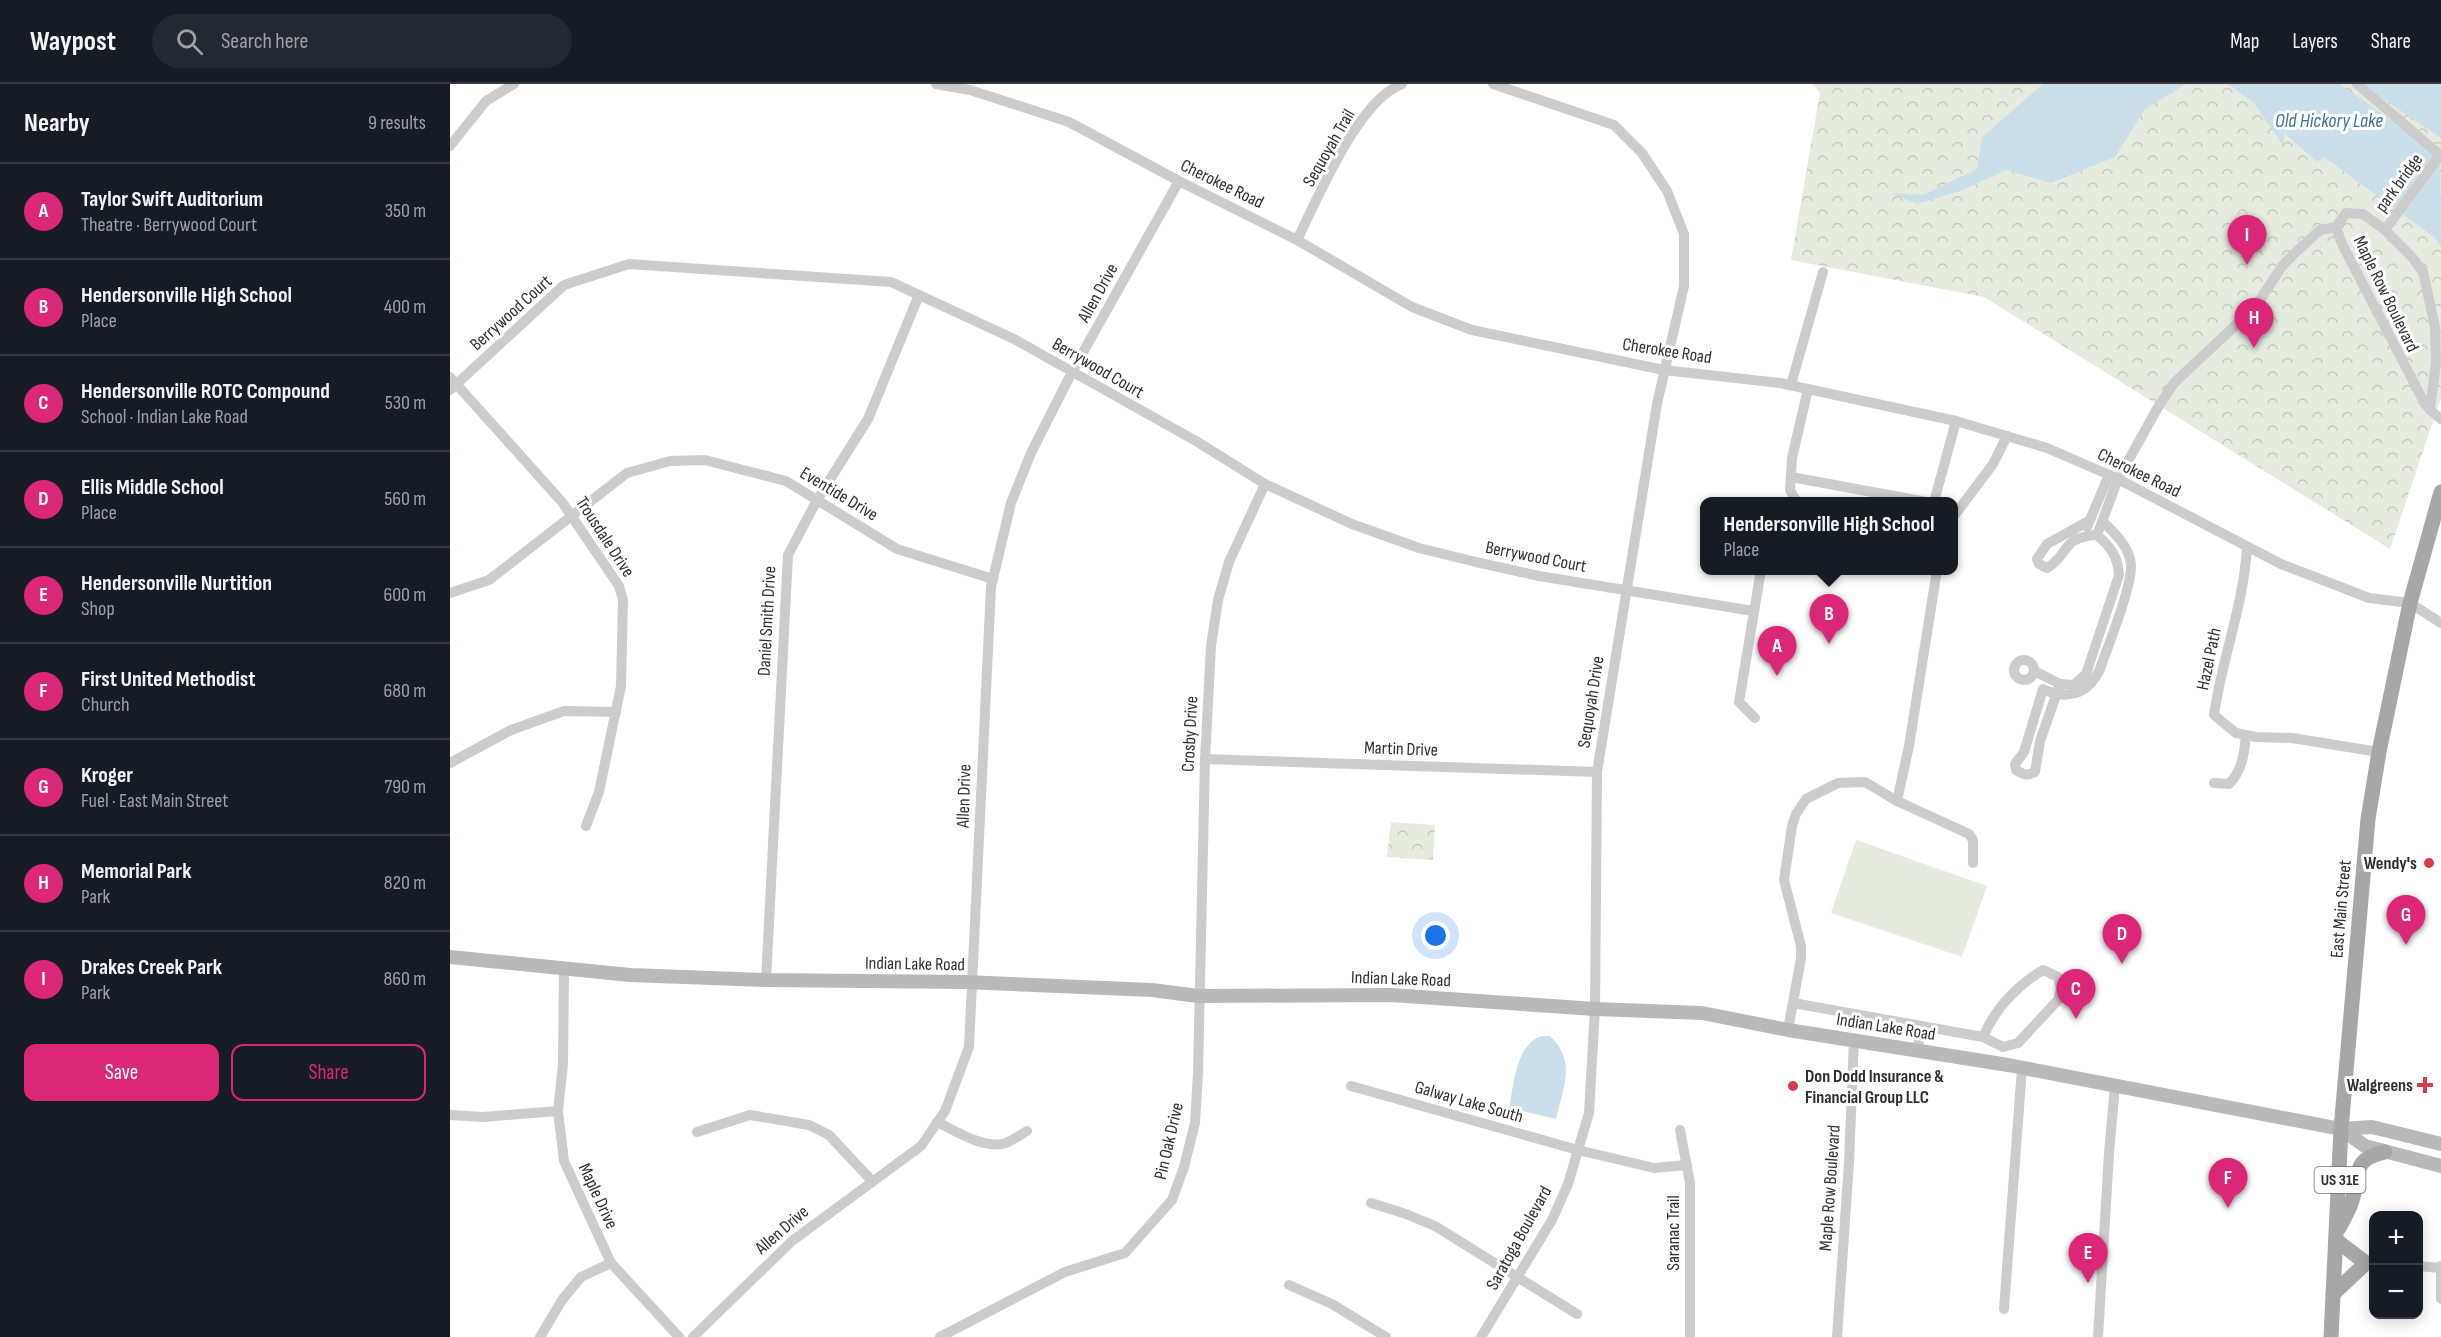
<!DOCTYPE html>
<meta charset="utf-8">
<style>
:root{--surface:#171b24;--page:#242831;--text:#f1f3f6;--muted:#9ea1a6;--line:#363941;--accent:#db2777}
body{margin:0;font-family:"Sofia Sans Condensed",sans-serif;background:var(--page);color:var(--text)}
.controls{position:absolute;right:18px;bottom:18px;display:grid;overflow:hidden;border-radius:12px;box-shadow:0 3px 15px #0003}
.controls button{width:54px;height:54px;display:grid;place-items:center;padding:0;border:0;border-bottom:2px solid var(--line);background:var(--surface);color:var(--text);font:30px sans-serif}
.you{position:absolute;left:986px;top:852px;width:21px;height:21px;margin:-15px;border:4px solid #fff;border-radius:50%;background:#1a73e8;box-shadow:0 0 0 9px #1a73e833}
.badge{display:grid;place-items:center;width:39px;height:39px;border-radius:50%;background:var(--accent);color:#fff;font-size:20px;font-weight:700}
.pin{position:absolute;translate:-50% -50px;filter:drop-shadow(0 2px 3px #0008)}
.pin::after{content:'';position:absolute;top:32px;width:21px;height:18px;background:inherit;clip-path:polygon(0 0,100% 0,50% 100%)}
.popup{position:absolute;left:1250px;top:413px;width:258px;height:78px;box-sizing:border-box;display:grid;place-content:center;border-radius:12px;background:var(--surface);filter:drop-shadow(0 2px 4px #0005);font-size:20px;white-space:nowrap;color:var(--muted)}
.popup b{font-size:22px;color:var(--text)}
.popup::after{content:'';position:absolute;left:50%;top:100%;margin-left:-12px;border:12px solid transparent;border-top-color:var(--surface)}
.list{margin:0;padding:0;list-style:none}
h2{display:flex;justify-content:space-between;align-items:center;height:78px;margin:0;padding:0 24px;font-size:26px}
h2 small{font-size:20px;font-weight:400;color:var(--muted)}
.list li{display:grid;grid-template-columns:39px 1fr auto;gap:18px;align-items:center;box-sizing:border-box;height:96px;padding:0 24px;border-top:2px solid var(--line)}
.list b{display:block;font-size:22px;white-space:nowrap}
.list p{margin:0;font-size:20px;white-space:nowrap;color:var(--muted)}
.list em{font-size:20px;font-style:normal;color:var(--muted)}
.actions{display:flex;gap:12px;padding:18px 24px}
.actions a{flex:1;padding:14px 0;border:2px solid var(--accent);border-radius:12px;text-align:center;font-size:21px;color:var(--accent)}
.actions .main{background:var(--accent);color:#fff}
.icon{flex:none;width:33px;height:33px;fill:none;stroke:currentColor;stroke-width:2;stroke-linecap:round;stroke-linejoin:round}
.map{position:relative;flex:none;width:1991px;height:1253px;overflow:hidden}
header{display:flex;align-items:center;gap:36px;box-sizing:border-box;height:84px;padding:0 30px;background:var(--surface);border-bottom:2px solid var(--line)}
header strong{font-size:28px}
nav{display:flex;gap:33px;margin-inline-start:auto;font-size:21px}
.search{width:420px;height:54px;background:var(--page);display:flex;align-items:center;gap:15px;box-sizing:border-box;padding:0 21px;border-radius:33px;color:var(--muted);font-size:22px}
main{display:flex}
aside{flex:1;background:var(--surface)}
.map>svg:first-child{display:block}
.green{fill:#e5ebde}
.park{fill:url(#park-crowns)}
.water{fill:#cbdfea}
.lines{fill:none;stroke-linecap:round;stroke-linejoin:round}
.street{stroke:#ccc;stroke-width:10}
.secondary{stroke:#b9b9b9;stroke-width:14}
.primary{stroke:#a7a7a7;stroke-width:15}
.poi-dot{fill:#db3c4d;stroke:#fff;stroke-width:2}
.labels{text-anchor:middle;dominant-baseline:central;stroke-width:6;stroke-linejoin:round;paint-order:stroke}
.shield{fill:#fff;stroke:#6d6d6d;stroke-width:1.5}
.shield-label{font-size:16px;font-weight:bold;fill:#2f2f2f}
.street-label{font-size:18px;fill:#2f2f2f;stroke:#fff}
.poi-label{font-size:18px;font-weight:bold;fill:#2f2f2f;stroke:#fff;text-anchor:end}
.water-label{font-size:20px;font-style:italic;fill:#41728d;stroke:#fff}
</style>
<header>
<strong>Waypost</strong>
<div class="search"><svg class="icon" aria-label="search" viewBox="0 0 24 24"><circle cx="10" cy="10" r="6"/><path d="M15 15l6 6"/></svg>Search here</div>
<nav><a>Map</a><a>Layers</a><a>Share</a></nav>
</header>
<main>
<aside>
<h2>Nearby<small>9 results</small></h2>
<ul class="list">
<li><span class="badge">A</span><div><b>Taylor Swift Auditorium</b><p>Theatre · Berrywood Court</p></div><em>350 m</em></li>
<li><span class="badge">B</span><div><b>Hendersonville High School</b><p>Place</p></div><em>400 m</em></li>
<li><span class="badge">C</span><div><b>Hendersonville ROTC Compound</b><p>School · Indian Lake Road</p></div><em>530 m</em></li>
<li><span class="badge">D</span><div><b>Ellis Middle School</b><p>Place</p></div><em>560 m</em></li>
<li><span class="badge">E</span><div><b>Hendersonville Nurtition</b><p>Shop</p></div><em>600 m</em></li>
<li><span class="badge">F</span><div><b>First United Methodist</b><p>Church</p></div><em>680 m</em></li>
<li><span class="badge">G</span><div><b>Kroger</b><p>Fuel · East Main Street</p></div><em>790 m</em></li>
<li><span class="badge">H</span><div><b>Memorial Park</b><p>Park</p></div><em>820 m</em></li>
<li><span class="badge">I</span><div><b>Drakes Creek Park</b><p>Park</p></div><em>860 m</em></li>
</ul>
<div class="actions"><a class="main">Save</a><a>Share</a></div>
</aside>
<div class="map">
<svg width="1991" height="1253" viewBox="0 0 1991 1253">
<defs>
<pattern id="park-crowns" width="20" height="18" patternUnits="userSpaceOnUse" patternTransform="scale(1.5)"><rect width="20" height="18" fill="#e5ebde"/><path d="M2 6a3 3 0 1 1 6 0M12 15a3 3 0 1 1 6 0" fill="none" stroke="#c5cabf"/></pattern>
</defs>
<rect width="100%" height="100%" fill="#fff"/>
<polygon class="green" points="1406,756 1537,802 1512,873 1381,829"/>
<g class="park">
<polygon points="1363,0 1922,0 1991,37 1991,314 1940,465 1534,213 1341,176 1370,9"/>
<polygon points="941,738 985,741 983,776 937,773"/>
</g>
<g class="water">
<polygon points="1593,0 1736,0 1695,25 1665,73 1601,99 1556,86 1510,107 1467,120 1442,109 1473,111 1527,85 1532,53"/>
<polygon points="1778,0 1890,0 1990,71 1991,162 1984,153 1874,73 1867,78 1834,49 1833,61 1804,19"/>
<polygon points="1911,0 1991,0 1991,54"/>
<path d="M1091,952h9c27,25 13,52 6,83l-47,-11c5,-22 6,-62 32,-72z"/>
</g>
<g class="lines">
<g class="street">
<polyline points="486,0 520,6 619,38 729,97 847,156 962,223 1022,246 1214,286 1330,299 1506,337 1597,364 1664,393 1831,480 1919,514 1960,519 1991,539"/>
<polyline points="1907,0 1990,71 1935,146"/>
<polyline points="0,62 36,17 64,0"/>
<path d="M847,156c21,-42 61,-140 105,-156"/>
<polyline points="0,293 112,418 169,502 173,516 171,602 149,708 136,742"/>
<polyline points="1342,297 1373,188"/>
<polyline points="0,306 114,201 179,180 441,198 564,255 746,357 815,400 902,440 969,464 1026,478 1089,492 1303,527"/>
<path d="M1980,326l6,-47 -1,-36 -12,-55 -12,-16 -26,-26 -22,-16 -17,-1 -10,14 6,17 83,160c5,5 10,11 16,15"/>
<polyline points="1341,393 1477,418"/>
<polyline points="1347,418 1340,406 1342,374 1358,305"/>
<polyline points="1484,418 1506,337"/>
<polyline points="1504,432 1543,380 1557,352"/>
<path d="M1639,437l-42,23 -10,15 2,5 8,4c22,-12 13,-31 50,-33"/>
<polyline points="1637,443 1659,391"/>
<polyline points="1647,451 1668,395 1707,325 1724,299 1805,223 1833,181 1847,167 1870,146 1886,143"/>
<path d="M1797,463c-3,57 -25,111 -33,168l22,18 20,4 36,1 87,14"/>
<polyline points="0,509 39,496 177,389 220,377 255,376 336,397 447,465 543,495"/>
<circle cx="1574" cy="586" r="10"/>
<path d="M1584,587l26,13 14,1 12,-11 33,-99c-1,-18 -8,-28 -22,-40"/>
<path d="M1610,600l-20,57 -5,31c-8,4 -11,3 -19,-2l-1,-6 9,-12 19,-63c25,12 45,5 57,-20 8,-23 32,-82 31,-104 -1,-17 -16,-32 -28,-43"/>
<polyline points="1305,634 1289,618 1311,486"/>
<polyline points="755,675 1147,688"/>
<polyline points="0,679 61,646 114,627 166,628"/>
<path d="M1764,699l15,1c14,-15 15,-30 17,-49"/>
<polyline points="1447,717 1459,662 1487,486"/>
<polyline points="114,885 113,980 108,1027 114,1077 161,1179 229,1253"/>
<polyline points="316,896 338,471 367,416 418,335 469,211"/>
<path d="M1343,919l190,34 20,10 15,-4 40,-43 3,-11 -3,-12 -15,-7c-26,16 -48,39 -60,67"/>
<polyline points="1338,946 1351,874 1351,862 1334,796 1342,742 1346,730 1356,715 1388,699 1415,698 1447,717 1519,750 1523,756 1523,779"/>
<polyline points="1468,967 1470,942"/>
<polyline points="901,1002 1128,1066 1204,1084 1237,1081"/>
<polyline points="0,1031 33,1033 108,1027"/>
<path d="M487,1038c19,9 47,28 69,21 7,-3 14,-8 21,-12"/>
<polyline points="1230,1046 1240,1099 1240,1253"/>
<polyline points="247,1048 300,1031 359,1041 379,1051 422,1097"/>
<polyline points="921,1119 956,1130 985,1142 1127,1230"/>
<polyline points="1968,1182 1991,1184"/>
<polyline points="1991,1182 1991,1215"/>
<polyline points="839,1201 882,1220 936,1253"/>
<polyline points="1554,1225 1572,984"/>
<polyline points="90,1253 112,1216 131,1193 161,1179"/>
<polyline points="243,1253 342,1157 471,1062 495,1027 519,963 541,503 561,419 581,369 622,288 729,97"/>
<polyline points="490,1253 615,1188 675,1169 722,1116 734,1083 745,1039 748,989 755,675 761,562 768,516 779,478 815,400"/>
<polyline points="1031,1253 1102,1136 1118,1100 1139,1029 1145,925 1147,688 1207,320 1234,202 1234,150 1217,107 1192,69 1164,41 1043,0"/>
<polyline points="1387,1253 1399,1078 1404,956"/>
<polyline points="1648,1253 1659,1069 1665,1002"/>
</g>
<g class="secondary">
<polyline points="0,873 180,891 316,896 514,898 702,906 748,912 941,911 1145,925 1252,929 1338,946 1558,981 1891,1045 1922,1043 1991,1060"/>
<polyline points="1891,1045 1915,1062 1991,1082"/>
</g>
<g class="primary">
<path d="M1889,1144c5,-10 12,-20 14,-31 7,-26 0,-38 32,-45"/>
<polyline points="1883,1210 1916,1179 1887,1157"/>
<polyline points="1881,1253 1891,1045 1918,735 1929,668 1960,519 1991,408"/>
</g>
</g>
<g class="poi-dot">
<circle cx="1979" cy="779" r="6"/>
<path d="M1972 992h6v6h6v6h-6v6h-6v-6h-6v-6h6z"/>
<circle cx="1343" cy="1002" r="6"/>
</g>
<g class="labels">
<rect class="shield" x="1864.5" y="1083" width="51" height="26" rx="4.5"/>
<g class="shield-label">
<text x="1890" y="1096">US 31E</text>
</g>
<g class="street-label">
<text transform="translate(879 64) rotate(-60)">Sequoyah Trail</text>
<text transform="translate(1949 99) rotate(-54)">park bridge</text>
<text transform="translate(772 100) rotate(26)">Cherokee Road</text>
<text transform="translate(648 209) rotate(-61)">Allen Drive</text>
<text transform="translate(1936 210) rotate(64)">Maple Row Boulevard</text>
<text transform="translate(61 229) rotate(-42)">Berrywood Court</text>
<text transform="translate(1217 267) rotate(9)">Cherokee Road</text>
<text transform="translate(648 284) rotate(30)">Berrywood Court</text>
<text transform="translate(1689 389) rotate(26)">Cherokee Road</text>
<text transform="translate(389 410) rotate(31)">Eventide Drive</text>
<text transform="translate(155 453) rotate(57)">Trousdale Drive</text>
<text transform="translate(1086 473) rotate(11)">Berrywood Court</text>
<text transform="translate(317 537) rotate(-87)">Daniel Smith Drive</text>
<text transform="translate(1759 575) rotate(-78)">Hazel Path</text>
<text transform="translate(1141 618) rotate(-81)">Sequoyah Drive</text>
<text transform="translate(740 650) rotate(-87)">Crosby Drive</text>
<text transform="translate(951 665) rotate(2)">Martin Drive</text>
<text transform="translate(514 712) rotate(-88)">Allen Drive</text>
<text transform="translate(1891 825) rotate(-85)">East Main Street</text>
<text transform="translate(465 880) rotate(1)">Indian Lake Road</text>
<text transform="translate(951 895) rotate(2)">Indian Lake Road</text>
<text transform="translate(1436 943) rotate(9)">Indian Lake Road</text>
<text transform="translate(1019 1018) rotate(16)">Galway Lake South</text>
<text transform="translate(719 1057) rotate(-77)">Pin Oak Drive</text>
<text transform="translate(1380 1104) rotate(-86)">Maple Row Boulevard</text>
<text transform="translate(148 1112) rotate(65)">Maple Drive</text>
<text transform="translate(332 1146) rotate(-41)">Allen Drive</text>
<text transform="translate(1223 1149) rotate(-90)">Saranac Trail</text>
<text transform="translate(1069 1154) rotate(-61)">Saratoga Boulevard</text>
</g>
<g class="poi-label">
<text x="1967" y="779">Wendy's</text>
<text x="1355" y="992" text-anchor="start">Don Dodd Insurance &amp;<tspan x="1355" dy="21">Financial Group LLC</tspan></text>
<text x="1963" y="1001">Walgreens</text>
</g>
<g class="water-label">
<text x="1879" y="37">Old Hickory Lake</text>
</g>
</g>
</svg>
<div class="controls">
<button>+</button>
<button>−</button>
</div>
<div class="you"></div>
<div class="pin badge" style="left:1327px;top:592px">A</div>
<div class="pin badge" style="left:1379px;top:560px">B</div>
<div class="popup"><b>Hendersonville High School</b>Place</div>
<div class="pin badge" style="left:1626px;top:935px">C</div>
<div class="pin badge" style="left:1672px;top:880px">D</div>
<div class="pin badge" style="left:1638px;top:1199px">E</div>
<div class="pin badge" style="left:1778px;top:1124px">F</div>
<div class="pin badge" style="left:1956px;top:861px">G</div>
<div class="pin badge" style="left:1804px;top:264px">H</div>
<div class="pin badge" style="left:1797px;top:181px">I</div>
</div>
</main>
